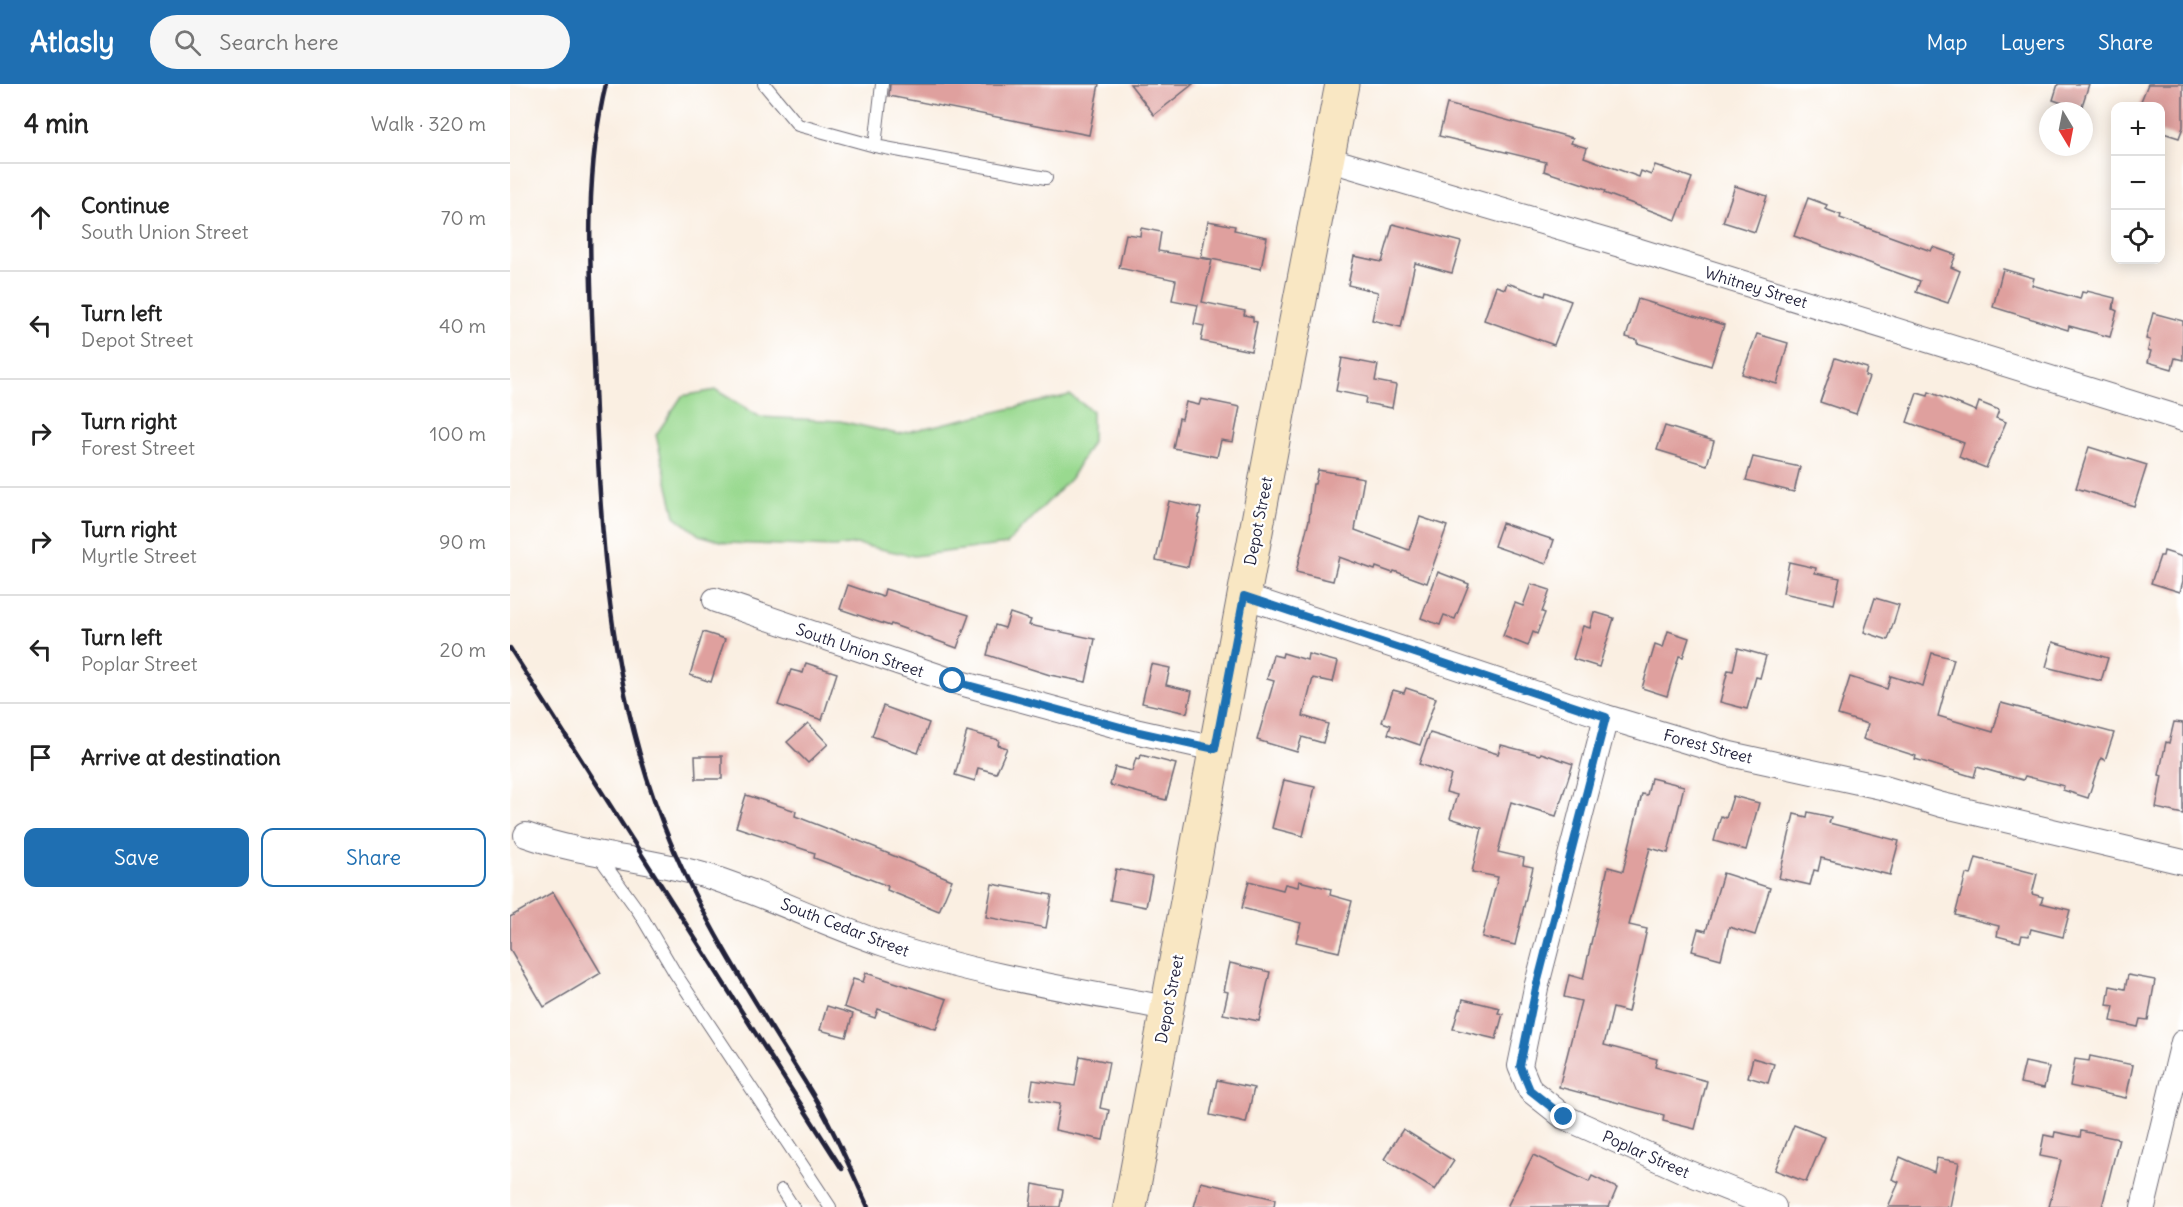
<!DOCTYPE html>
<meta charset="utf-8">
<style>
:root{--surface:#fff;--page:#f6f6f6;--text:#222;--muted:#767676;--line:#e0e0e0;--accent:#1f6fb2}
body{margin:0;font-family:Delius,sans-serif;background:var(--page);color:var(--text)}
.controls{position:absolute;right:18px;top:18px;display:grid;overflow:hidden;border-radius:12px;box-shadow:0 3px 15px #0003}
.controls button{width:54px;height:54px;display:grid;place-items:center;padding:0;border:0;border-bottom:2px solid var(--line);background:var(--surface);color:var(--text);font:30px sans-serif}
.compass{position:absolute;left:1529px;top:18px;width:54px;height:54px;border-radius:50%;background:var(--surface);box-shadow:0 3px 15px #0003;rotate:170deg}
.stop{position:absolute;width:18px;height:18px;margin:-14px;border:4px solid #1f6fb2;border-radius:50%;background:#fff}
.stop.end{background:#1f6fb2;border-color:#fff;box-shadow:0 2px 6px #0008}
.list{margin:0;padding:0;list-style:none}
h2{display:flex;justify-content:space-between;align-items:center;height:78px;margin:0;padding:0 24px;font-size:26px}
h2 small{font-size:20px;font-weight:400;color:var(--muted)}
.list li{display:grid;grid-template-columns:39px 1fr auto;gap:18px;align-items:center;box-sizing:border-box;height:108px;padding:0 24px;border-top:2px solid var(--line)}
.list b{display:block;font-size:22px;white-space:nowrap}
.list p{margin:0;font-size:20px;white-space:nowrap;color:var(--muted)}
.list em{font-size:20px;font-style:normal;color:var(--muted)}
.actions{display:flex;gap:12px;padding:18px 24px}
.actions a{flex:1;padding:14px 0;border:2px solid var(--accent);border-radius:12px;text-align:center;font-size:21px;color:var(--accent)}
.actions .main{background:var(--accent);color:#fff}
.icon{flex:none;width:33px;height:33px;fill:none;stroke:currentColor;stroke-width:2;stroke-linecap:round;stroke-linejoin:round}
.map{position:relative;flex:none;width:1673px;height:1123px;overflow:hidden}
header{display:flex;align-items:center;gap:36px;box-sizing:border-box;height:84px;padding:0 30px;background:var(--accent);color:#fff}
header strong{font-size:28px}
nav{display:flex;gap:33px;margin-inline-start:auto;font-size:21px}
.search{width:420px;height:54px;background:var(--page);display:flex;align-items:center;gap:15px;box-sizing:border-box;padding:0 21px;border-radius:33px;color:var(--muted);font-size:22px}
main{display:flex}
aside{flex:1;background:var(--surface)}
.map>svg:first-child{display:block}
.green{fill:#99d98f;stroke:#5e7e65;stroke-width:1.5}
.building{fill:#dfa09e}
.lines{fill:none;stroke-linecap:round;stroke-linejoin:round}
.service-casing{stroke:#6e6a75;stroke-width:14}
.minor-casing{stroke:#6e6a75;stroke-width:26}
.secondary-casing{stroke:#6e6a75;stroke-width:35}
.service{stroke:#fff;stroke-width:12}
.minor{stroke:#fff;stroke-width:24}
.secondary{stroke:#f9e7c3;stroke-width:33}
.rail{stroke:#22223b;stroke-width:4.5}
.route{stroke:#1f6fb2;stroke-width:8}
.labels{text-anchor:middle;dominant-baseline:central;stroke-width:4.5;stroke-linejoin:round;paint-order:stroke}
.street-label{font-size:16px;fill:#22223b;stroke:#fff}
</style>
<header>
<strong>Atlasly</strong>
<div class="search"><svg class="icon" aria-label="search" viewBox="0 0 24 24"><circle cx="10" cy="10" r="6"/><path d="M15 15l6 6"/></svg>Search here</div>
<nav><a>Map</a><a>Layers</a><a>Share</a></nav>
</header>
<main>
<aside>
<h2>4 min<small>Walk · 320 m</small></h2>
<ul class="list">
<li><svg class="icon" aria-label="ahead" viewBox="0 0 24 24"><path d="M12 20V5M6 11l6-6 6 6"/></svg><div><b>Continue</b><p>South Union Street</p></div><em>70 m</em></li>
<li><svg class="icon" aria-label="left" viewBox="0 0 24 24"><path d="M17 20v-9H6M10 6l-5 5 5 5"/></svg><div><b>Turn left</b><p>Depot Street</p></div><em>40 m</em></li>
<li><svg class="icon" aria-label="right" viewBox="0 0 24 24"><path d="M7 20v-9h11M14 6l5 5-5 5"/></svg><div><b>Turn right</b><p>Forest Street</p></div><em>100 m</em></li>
<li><svg class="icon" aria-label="right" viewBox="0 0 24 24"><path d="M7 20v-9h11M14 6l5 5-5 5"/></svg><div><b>Turn right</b><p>Myrtle Street</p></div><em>90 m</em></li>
<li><svg class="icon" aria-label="left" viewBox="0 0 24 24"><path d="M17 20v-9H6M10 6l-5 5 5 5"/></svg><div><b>Turn left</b><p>Poplar Street</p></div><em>20 m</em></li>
<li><svg class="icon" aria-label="arrive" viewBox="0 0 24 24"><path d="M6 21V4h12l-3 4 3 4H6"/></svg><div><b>Arrive at destination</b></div></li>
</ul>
<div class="actions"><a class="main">Save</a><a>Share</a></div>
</aside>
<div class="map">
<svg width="1673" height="1123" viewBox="0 0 1673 1123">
<rect width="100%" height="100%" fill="#fff"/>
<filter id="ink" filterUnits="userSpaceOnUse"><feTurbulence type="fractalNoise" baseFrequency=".0167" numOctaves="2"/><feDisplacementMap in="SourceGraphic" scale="12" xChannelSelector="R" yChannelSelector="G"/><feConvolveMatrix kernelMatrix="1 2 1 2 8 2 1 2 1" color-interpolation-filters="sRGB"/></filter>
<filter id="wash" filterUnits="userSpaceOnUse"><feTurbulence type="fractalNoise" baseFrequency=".008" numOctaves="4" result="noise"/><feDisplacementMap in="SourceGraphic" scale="24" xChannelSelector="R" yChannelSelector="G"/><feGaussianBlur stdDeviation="1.35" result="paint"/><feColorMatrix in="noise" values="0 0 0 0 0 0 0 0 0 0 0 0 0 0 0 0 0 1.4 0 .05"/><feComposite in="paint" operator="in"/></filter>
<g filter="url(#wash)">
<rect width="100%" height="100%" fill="#faefe2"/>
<polygon class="green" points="206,306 250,333 330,337 388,350 560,311 582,327 582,358 561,394 497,460 404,472 346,460 325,463 218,459 189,451 165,432 146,351 172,312"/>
<g id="blocks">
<g class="building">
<polygon points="380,0 589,0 579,51 379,12"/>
<polygon points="620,0 683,0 644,31"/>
<polygon points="1548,0 1579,0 1571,25 1543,16"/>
<polygon points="1638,0 1673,0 1673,43 1669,54 1650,48 1650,22 1629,22"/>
<polygon points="937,20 1063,54 1061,59 1077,64 1074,73 1129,93 1131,87 1141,91 1145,81 1182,94 1166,136 1094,109 1095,107 1034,87 1036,78 929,52"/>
<polygon points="1225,102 1257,112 1245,148 1213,138"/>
<polygon points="1298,114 1317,121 1315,125 1331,131 1330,134 1421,167 1423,163 1446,171 1441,183 1450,187 1438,219 1406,208 1410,197 1284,152"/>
<polygon points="698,137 725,142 724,146 757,153 751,185 691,173"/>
<polygon points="883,140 951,158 942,189 905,179 891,243 862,236 868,208 838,201 844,172 872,178"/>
<polygon points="631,144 651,148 648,167 702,176 692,218 735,227 734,231 743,233 743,237 747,238 741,267 691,257 694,242 684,240 688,221 662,216 666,196 609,184 616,150 630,152"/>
<polygon points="1493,185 1524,194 1522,201 1570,215 1572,208 1576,209 1577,207 1605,214 1603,225 1607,227 1600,253 1559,242 1558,246 1483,223"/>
<polygon points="997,199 1035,212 1036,208 1061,217 1044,261 974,236 986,202 995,205"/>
<polygon points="1128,215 1214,241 1201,282 1127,259 1127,256 1116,253"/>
<polygon points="1643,229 1673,237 1673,276 1665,274 1662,285 1638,278 1641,267 1638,266 1640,256 1636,255"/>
<polygon points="1247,250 1278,259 1267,300 1232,290"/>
<polygon points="832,274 868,281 865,297 886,301 882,324 855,319 856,313 826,307"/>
<polygon points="1325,274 1357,284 1355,292 1359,293 1346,330 1310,318"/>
<polygon points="1419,308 1466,327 1469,318 1489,326 1486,334 1496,338 1476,384 1449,373 1454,359 1397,338 1407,309 1418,312"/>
<polygon points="691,315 730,323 723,358 711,356 707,373 663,364 669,334 672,335 676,318 689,321"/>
<polygon points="1155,342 1204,357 1197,381 1147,366"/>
<polygon points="1579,363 1637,381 1624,422 1566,404"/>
<polygon points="1243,373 1290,383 1284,408 1236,396"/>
<polygon points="808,386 854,394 845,446 899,466 910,433 937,442 917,499 884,487 883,489 866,483 865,486 829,473 823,497 786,488 799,436 803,400 805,400"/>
<polygon points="659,417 691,424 678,483 646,476"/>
<polygon points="992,439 1044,456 1036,480 984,462"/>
<polygon points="1654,467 1673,473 1673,497 1670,508 1641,499 1650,472 1653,472"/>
<polygon points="1279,478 1306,484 1305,489 1330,494 1324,520 1273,509"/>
<polygon points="928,488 959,500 945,535 934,531 930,541 911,534"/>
<polygon points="1021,500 1040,506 1032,528 1035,529 1027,550 1023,548 1018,562 993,552 1005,519 1013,522"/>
<polygon points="338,501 373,513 375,505 459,531 447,564 381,540 380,542 330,525"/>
<polygon points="1365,514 1389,521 1378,556 1354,548"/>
<polygon points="1084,528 1104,534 1089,583 1063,575 1073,542 1080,544"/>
<polygon points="500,529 521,536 519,541 585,555 576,598 540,591 477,571 485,541 495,544"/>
<polygon points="1158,547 1179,554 1173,573 1169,572 1157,612 1132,604 1145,561 1153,564"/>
<polygon points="193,548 215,555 201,598 180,591"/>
<polygon points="1543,558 1598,574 1591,597 1536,583"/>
<polygon points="1228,564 1256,572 1250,594 1246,593 1237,625 1210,618 1218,586 1223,587"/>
<polygon points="773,569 797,576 798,570 828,578 823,598 803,594 793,632 818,640 813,659 792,653 787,668 747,656 764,597 757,595 763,571 772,573"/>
<polygon points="1422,569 1444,575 1428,632 1483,648 1491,619 1604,649 1595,676 1591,674 1578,714 1553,706 1554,702 1515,692 1513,696 1467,683 1464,693 1405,675 1406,672 1353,655 1358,640 1328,631 1340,593 1377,605 1381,592 1413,602"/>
<polygon points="296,579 327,589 312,636 268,621 281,586 293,589"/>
<polygon points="641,580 660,584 656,601 682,607 677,629 632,619"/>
<polygon points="896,604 926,614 910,661 878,650 881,641 872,638 883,606 894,609"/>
<polygon points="373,622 419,639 408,669 362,652"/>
<polygon points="1664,638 1673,639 1673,730 1646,724 1652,692 1649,691 1656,658 1659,659"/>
<polygon points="298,639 318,660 298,679 277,658"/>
<polygon points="457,647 489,656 488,661 497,664 486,689 468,684 465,697 445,691"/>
<polygon points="920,649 988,670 991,661 1030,671 1031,669 1063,680 1046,732 1001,718 988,768 1014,774 1013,781 1023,783 1005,861 972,853 988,793 962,788 972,744 940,734 947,711 936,708 941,691 909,680"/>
<polygon points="631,671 666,680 656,716 600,701 605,683 622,687 626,674 630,675"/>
<polygon points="185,672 212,672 212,695 186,695"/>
<polygon points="1141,694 1174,702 1158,769 1140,764 1119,841 1137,845 1118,928 1103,924 1094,961 1147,975 1145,983 1197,997 1185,1045 1153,1037 1154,1031 1049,1003 1071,917 1054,913 1059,891 1073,895 1098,783 1113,787 1132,710 1137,711"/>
<polygon points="774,696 805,703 793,752 762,744"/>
<polygon points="236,711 286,727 285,732 367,764 367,765 442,796 429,827 377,806 378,802 304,774 305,769 226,743"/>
<polygon points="1223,712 1249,719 1236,766 1204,757 1211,732 1216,734"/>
<polygon points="1298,728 1321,733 1319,739 1389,757 1380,791 1311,774 1308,787 1304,786 1300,801 1269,794 1284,730 1297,733"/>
<polygon points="1466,774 1527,790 1522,810 1533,813 1531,819 1560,826 1553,853 1521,845 1519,852 1512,851 1510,858 1487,852 1489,842 1445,831 1456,790 1461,791"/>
<polygon points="606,785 642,792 636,823 600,816"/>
<polygon points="1213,789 1260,804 1245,851 1219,843 1211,875 1182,867 1188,845 1196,847"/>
<polygon points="739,797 773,806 775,800 788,803 789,797 821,805 820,811 842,817 829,868 786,858 791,839 732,824"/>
<polygon points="482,800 542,811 536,844 476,833"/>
<polygon points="43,808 91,889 34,923 0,865 0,833"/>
<polygon points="720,879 760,888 749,937 713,930 718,908 714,907"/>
<polygon points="356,889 437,915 426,945 368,925 365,934 334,923 343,895 353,898"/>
<polygon points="1618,891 1645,896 1638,936 1630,935 1628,943 1601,937 1604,922 1597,921 1600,902 1615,905"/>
<polygon points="953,915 990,924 988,929 993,930 986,955 943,945 949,924 951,924"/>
<polygon points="317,922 343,930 336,953 310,946"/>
<polygon points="570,972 599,978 590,1024 599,1026 593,1056 545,1046 550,1020 520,1015 523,996 565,1002"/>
<polygon points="1580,972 1623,981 1616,1014 1560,1002 1565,975 1579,977"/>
<polygon points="1243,974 1264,980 1258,999 1238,993"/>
<polygon points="1515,978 1539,983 1534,1004 1510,999"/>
<polygon points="707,996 744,1004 736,1039 700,1031"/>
<polygon points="1284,1041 1315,1053 1296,1098 1265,1086"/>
<polygon points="893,1045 944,1077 925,1106 874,1075"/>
<polygon points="1571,1047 1609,1055 1592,1123 1539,1123 1551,1076 1530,1072 1534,1051 1544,1053 1545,1048 1570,1053"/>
<polygon points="1023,1071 1079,1098 1082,1092 1107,1104 1099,1123 997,1123"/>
<polygon points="1390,1073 1424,1088 1427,1074 1449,1078 1440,1123 1378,1123 1389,1098 1382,1095"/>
<polygon points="691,1098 765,1115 764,1123 684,1123"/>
<polygon points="523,1100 553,1106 550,1123 520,1123"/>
</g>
</g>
</g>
<g filter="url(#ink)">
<use href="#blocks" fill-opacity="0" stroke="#6e6a75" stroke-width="1.5"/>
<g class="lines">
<g class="service-casing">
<g id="service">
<polyline points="254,0 288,41 365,62"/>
<polyline points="372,0 365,62 536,94"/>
<polyline points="88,771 129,828 165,889 320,1123"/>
<polyline points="272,1106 283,1123"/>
</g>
</g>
<g class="minor-casing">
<g id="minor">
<polyline points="817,75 1117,163 1673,335"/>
<polyline points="734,512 1096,633 1220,670 1371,703 1432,721 1673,778"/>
<polyline points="205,516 443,597 629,648 705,665"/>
<polyline points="1096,633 1026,904 1010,982 1020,1006 1054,1033 1174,1087 1264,1123"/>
<path d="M16,751c59,21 121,23 181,41 61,19 117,48 177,68 92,31 188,46 283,64"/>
<polyline points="1633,1123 1673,958"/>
</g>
</g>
<g class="secondary-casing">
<polyline id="secondary" points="620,1123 770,319 832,0"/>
</g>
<use href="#service" class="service"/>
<use href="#minor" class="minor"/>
<use href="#secondary" class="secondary"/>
<g class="rail">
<path d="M96,0c-22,90 -16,186 -12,278 6,163 12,327 76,479 37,89 90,168 140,249 23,37 40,78 58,117"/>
<polyline points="0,564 332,1085"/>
</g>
</g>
</g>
<g class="lines" filter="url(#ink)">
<polyline class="route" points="443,597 629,648 705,665 734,512 1096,633 1026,904 1010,982 1020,1006 1054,1033"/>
</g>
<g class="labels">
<g class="street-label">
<text transform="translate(1246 203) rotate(17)">Whitney Street</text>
<text transform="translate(748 437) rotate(-79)">Depot Street</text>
<text transform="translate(350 566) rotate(19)">South Union Street</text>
<text transform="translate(1198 662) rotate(15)">Forest Street</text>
<text transform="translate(335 843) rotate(21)">South Cedar Street</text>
<text transform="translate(659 915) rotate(-79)">Depot Street</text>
<text transform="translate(1136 1070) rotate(24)">Poplar Street</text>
</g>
</g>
</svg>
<div class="controls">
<button>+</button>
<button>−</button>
<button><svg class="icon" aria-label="locate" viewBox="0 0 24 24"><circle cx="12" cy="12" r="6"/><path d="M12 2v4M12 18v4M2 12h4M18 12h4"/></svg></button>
</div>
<svg class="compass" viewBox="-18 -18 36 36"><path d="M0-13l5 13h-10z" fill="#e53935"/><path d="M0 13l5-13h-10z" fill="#767676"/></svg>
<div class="stop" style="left:443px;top:597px"></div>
<div class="stop end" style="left:1054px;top:1033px"></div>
</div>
</main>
